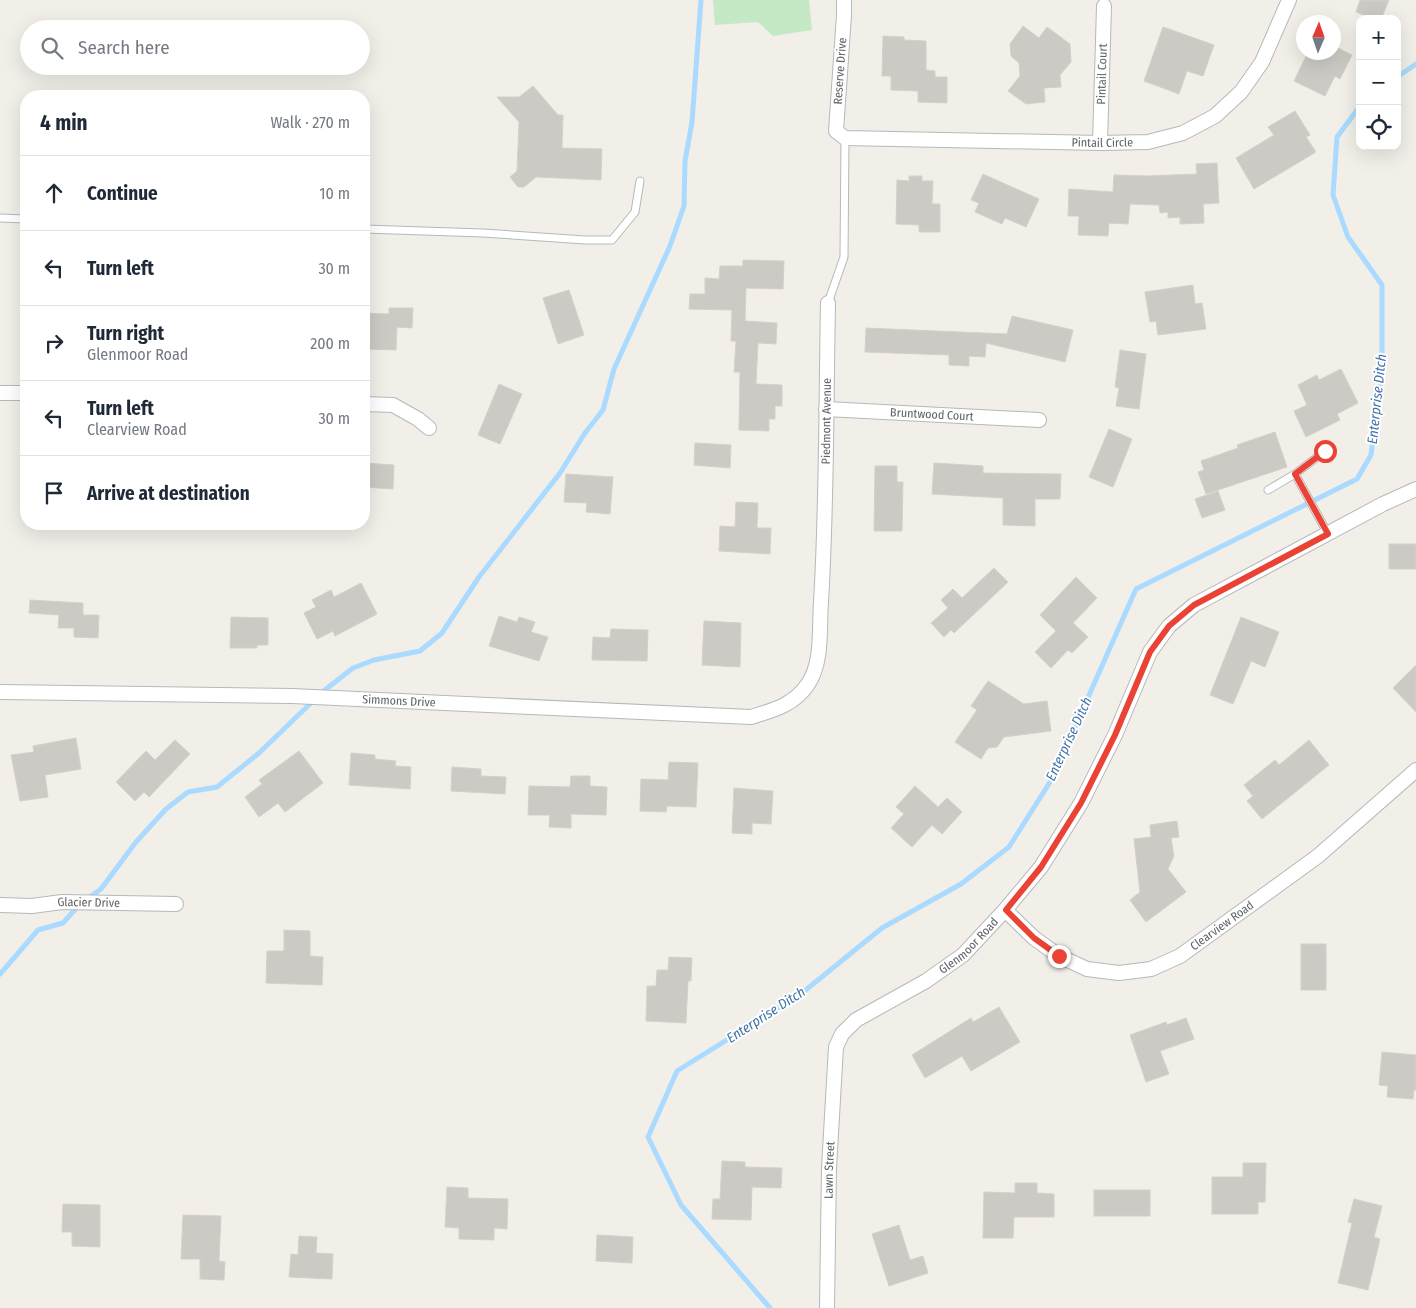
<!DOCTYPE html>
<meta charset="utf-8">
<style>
:root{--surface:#fff;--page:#f2f2f3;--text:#1f2937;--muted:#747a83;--line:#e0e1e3}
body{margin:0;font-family:"Fira Sans Condensed",sans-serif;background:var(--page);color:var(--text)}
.controls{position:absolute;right:15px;top:15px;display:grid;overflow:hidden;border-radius:10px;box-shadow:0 5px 20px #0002}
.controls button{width:45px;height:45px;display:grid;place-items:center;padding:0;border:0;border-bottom:1px solid var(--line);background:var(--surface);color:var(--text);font:25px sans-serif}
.compass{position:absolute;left:1296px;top:15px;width:45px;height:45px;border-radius:50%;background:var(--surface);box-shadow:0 5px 20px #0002;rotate:2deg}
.stop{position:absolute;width:15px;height:15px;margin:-11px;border:4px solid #ea4335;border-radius:50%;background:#fff}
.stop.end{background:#ea4335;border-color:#fff;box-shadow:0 1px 5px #0008}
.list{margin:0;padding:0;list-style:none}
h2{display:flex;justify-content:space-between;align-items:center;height:65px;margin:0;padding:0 20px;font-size:21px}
h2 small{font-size:16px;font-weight:400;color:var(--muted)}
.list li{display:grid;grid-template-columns:32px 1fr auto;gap:15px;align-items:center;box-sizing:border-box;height:75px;padding:0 20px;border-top:1px solid var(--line)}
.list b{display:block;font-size:19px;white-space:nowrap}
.list p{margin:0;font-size:16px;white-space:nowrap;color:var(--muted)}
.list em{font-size:16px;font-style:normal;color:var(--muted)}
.icon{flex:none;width:28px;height:28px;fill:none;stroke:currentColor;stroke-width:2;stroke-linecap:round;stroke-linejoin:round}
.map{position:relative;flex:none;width:1416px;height:1308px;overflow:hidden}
.search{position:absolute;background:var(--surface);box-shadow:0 5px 20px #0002;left:20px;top:20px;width:350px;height:55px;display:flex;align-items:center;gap:12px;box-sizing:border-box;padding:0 18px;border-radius:28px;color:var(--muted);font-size:19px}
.panel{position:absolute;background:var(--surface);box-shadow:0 5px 20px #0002;left:20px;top:90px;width:350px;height:440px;border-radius:20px}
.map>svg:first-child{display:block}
.pitch{fill:#c5e8c5}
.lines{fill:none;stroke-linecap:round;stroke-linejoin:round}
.stream{stroke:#aadaff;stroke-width:5}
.building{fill:#cccac5;stroke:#d6d1c6}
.lane-casing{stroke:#b5b8bc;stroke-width:9}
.street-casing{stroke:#b5b8bc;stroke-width:16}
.lane{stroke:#fff;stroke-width:7}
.street{stroke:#fff;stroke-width:14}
.route{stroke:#ea4335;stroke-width:6}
.labels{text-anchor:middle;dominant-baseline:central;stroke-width:4;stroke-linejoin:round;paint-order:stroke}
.street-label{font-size:12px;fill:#5f6368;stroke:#fff}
.water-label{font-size:14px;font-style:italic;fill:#4174aa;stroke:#fff}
</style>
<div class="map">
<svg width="1416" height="1308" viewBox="0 0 1416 1308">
<rect width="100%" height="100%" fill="#f1efe8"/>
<polygon class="pitch" points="713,0 809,0 812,30 773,36 758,22 715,25"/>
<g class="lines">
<g class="stream">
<polyline points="1397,77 1416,64"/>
<polyline points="321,693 353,668 374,660 420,651 442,633 479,577 560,473 585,433 603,410 614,369 670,246 684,206 685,161 692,122 701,0"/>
<polyline points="87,899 101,889 136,842 166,809 188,792 217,787 259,753 313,701"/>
<polyline points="0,974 38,930 63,923 80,904"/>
<polyline points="770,1308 681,1205 648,1137 677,1071 802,993 882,928 961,884 1009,847 1052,779 1136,589 1357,479 1371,455 1382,374 1382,285 1348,237 1333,195 1337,137 1360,106"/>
</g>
</g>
<g class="building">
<polygon points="1360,0 1389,0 1381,19 1374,19 1356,12"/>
<polygon points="1023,26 1039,38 1047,27 1070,44 1071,62 1060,75 1061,87 1044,88 1045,102 1026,104 1008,91 1020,76 1019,63 1011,56 1010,44"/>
<polygon points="1163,27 1214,45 1203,76 1187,71 1179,94 1144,81"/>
<polygon points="883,36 904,37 904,40 926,41 926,70 935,71 935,77 947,77 947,103 918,102 918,91 891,90 891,76 882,76"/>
<polygon points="1334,46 1352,55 1340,79 1335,76 1325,96 1294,81 1308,52 1334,52"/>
<polygon points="533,86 558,115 563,115 562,148 602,149 601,180 536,177 524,187 518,187 510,177 517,171 519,122 497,97 519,97"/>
<polygon points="1295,111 1310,135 1306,137 1316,152 1254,189 1236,158 1274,135 1268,127"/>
<polygon points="1217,163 1219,203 1203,204 1204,223 1180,224 1180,217 1168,218 1168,212 1160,213 1159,205 1130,204 1128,224 1109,223 1108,236 1078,235 1079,216 1068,216 1069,189 1113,192 1114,175 1148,176 1197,174 1196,164"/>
<polygon points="983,174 1039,199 1026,227 1005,218 1002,224 975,212 979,203 971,200"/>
<polygon points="909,176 922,176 922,181 933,181 932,204 940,204 940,232 919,232 919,225 896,224 897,180 909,181"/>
<polygon points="743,260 784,261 783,289 746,288 745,321 777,323 776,344 758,343 756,384 782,385 782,406 775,406 775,419 769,419 769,431 739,430 740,372 734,372 736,341 731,341 732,310 689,309 690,294 705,294 705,278 719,279 720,266 743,266"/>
<polygon points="1193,285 1195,304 1202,303 1206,329 1158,335 1156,321 1150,322 1145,292"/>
<polygon points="569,290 584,335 558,344 543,298"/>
<polygon points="389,308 413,308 412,328 397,327 396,350 364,349 364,313 389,314"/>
<polygon points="1012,316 1073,330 1065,362 986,343 985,357 969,356 969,366 949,365 949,355 865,352 866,328 1007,334"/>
<polygon points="1120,350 1146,354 1139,409 1116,406 1119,388 1115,387"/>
<polygon points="1341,369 1358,403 1337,414 1340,420 1306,437 1294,411 1307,405 1298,385 1317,375 1319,380"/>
<polygon points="499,384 522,394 500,444 478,435"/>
<polygon points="1109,429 1132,439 1113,487 1089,477"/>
<polygon points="1275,432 1287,467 1206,494 1198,472 1204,470 1201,461 1238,448 1237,445"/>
<polygon points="695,443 731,445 730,468 694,465"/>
<polygon points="364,463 394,465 393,489 364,487"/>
<polygon points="934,463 983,466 983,473 1061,474 1060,499 1035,499 1035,526 1003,525 1003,498 932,494"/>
<polygon points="875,466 897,466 897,482 903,482 902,531 874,531"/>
<polygon points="566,474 613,477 610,514 586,512 587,503 564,502"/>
<polygon points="1218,491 1225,510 1202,518 1195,499"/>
<polygon points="736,502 758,503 757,528 771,528 770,554 719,551 720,526 735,527"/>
<rect x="1389" y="544" width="27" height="25"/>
<polygon points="994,568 1008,582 954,633 951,630 944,637 931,623 948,608 941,600 953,589 962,598"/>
<polygon points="1076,577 1097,598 1073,623 1088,637 1072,653 1068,650 1051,668 1035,652 1056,631 1040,615"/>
<polygon points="361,583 377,614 335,636 333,631 317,639 304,613 316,607 312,600 331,590 334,597"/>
<polygon points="30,600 83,603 83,615 99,615 98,638 74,637 74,628 58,628 59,615 29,613"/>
<polygon points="499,616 517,622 519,617 535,622 531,632 548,637 539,661 489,646"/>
<polygon points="231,617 268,618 268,645 257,645 257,648 230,648"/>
<polygon points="1241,617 1279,632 1265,667 1251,661 1233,704 1210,695"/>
<polygon points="704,621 741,623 740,667 702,665"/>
<polygon points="611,629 648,630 647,661 592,660 593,637 610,638"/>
<polygon points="1416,665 1416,712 1393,688"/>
<polygon points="988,681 1024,704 1047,701 1051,731 1004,737 997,747 988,748 981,759 955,742 977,710 971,706"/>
<polygon points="76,738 81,769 45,775 48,797 20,801 11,755 34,752 33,746"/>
<polygon points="175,740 190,754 149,797 144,792 135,801 116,782 146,751 155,760"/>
<polygon points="1309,740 1329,765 1262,819 1247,801 1253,796 1244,785 1275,760 1279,765"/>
<polygon points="299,751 323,783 285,812 278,803 259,817 245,797 262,784 259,780"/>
<polygon points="351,753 375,755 375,759 396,761 395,766 411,767 410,789 349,785"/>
<polygon points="669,762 698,763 696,807 667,806 666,812 640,811 641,779 668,780"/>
<polygon points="452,767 481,769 481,776 506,777 505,794 451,791"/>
<polygon points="571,776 590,776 590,786 607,787 606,815 571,814 571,828 549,827 550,815 528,815 529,786 570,787"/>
<polygon points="915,786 938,807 947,798 962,812 942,834 932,825 912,847 891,828 904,814 896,807"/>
<polygon points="734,788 773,791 771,824 752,823 752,834 732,833"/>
<polygon points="1177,821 1179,837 1171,838 1174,856 1168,869 1186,892 1146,922 1130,900 1140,892 1134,839 1151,837 1150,825"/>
<polygon points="284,930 310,931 310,956 323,957 322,985 266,983 267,951 284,951"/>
<rect x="1301" y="944" width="25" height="46"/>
<polygon points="669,957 692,958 691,981 688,981 686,1023 646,1021 647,986 656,986 657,970 668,970"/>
<polygon points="999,1007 1020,1042 971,1071 962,1056 925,1078 912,1055 971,1018 973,1022"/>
<polygon points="1186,1018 1194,1039 1160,1051 1169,1074 1146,1082 1130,1035 1166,1022 1167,1025"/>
<polygon points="1382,1052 1416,1055 1416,1090 1414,1090 1413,1099 1387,1097 1388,1086 1379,1085"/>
<polygon points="722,1161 745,1162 745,1167 782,1168 781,1188 752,1187 751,1220 712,1219 713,1199 720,1199"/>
<polygon points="1243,1163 1266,1163 1265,1202 1258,1202 1258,1214 1212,1214 1212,1177 1243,1177"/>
<polygon points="1015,1183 1037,1183 1037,1193 1054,1194 1054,1217 1014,1217 1013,1238 983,1238 984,1192 1015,1193"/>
<polygon points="447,1187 468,1188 468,1198 508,1199 507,1229 494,1228 494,1240 459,1239 459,1228 445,1227"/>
<rect x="1094" y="1190" width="56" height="26"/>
<polygon points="1354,1199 1382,1206 1374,1237 1380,1239 1368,1290 1338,1283 1352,1223 1348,1222"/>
<polygon points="63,1204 100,1205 100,1247 72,1246 72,1232 62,1232"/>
<polygon points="183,1215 221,1216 219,1261 225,1262 224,1280 200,1279 200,1259 181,1259"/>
<polygon points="899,1225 910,1260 923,1256 928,1273 889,1286 872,1234"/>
<polygon points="597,1235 633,1237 632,1263 596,1261"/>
<polygon points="299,1236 317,1237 316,1253 333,1254 332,1279 289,1277 291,1254 298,1255"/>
</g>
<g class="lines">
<g class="lane-casing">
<g id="lane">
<polyline points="0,218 26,219"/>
<polyline points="364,229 483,233 585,240 612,240 635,212 640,181"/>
<polyline points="828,303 844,257 845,138"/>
<polyline points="1295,474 1325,451"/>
<polyline points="1268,490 1295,474 1328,534"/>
</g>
</g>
<g class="street-casing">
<g id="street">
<path id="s1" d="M844,0v15l-8,116 9,7 255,5 48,-1 35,-9 32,-17 26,-24 21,-30 27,-62"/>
<path id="s2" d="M1100,143l4,-137"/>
<polyline points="0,393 26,393"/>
<polyline points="364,404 393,405 418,419 429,428"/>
<path id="s3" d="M826,409l213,11"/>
<path id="s4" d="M0,692l292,4 459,21c23,-7 43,-12 57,-33 15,-22 11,-56 13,-82 6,-99 5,-199 7,-299"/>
<path id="s5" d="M0,905l32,1 30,-4 114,2"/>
<path id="s6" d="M1005,910l29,28 25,18 28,13 32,4 32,-4 29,-13 138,-100 98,-86"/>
<path id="s7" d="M827,1308l2,-140 7,-121 6,-13 14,-14 70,-39 37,-26 42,-45 36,-43 40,-64 34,-68 35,-83 19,-26 25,-21 189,-101 33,-15"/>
</g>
</g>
<use href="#lane" class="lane"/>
<use href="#street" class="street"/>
</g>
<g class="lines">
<polyline class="route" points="1059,956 1034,938 1006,910 1041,867 1081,803 1115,735 1150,652 1169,626 1194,605 1328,534 1295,474 1325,451"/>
</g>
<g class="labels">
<g class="street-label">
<text transform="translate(840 71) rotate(-86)">Reserve Drive</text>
<text stroke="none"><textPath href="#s2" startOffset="69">Pintail Court</textPath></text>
<text stroke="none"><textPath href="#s1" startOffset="400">Pintail Circle</textPath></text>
<text stroke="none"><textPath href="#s3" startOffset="106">Bruntwood Court</textPath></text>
<text stroke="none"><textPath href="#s4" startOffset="1084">Piedmont Avenue</textPath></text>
<text stroke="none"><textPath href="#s4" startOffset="399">Simmons Drive</textPath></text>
<text stroke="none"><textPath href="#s5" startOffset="89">Glacier Drive</textPath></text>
<text stroke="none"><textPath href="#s6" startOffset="250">Clearview Road</textPath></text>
<text stroke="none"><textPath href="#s7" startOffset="431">Glenmoor Road</textPath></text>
<text stroke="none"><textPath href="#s7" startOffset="138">Lawn Street</textPath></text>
</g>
<g class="water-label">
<text transform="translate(1377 399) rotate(-84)">Enterprise Ditch</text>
<text transform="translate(1069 739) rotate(-65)">Enterprise Ditch</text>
<text transform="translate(766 1015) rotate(-33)">Enterprise Ditch</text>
</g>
</g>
</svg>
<div class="controls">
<button>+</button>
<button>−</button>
<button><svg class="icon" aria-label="locate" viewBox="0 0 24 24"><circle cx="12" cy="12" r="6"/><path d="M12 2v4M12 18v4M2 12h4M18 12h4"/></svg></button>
</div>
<svg class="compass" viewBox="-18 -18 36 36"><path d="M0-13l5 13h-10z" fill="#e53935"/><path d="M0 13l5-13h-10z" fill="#747a83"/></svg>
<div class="stop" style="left:1325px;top:451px"></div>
<div class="stop end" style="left:1059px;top:956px"></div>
<div class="search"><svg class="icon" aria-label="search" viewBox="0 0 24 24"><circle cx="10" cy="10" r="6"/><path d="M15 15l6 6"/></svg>Search here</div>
<section class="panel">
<h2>4 min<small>Walk · 270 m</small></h2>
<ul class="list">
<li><svg class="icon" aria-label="ahead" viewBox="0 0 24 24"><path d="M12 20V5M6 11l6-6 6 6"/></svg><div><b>Continue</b></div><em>10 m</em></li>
<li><svg class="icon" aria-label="left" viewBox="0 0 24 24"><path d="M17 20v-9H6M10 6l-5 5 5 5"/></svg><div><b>Turn left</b></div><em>30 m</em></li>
<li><svg class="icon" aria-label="right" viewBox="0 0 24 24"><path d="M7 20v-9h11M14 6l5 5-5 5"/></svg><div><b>Turn right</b><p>Glenmoor Road</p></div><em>200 m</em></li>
<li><svg class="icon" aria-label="left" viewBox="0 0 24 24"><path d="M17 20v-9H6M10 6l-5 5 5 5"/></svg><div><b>Turn left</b><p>Clearview Road</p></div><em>30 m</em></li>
<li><svg class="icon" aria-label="arrive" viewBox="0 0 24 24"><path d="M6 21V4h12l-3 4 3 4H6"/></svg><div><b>Arrive at destination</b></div></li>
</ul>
</section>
</div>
